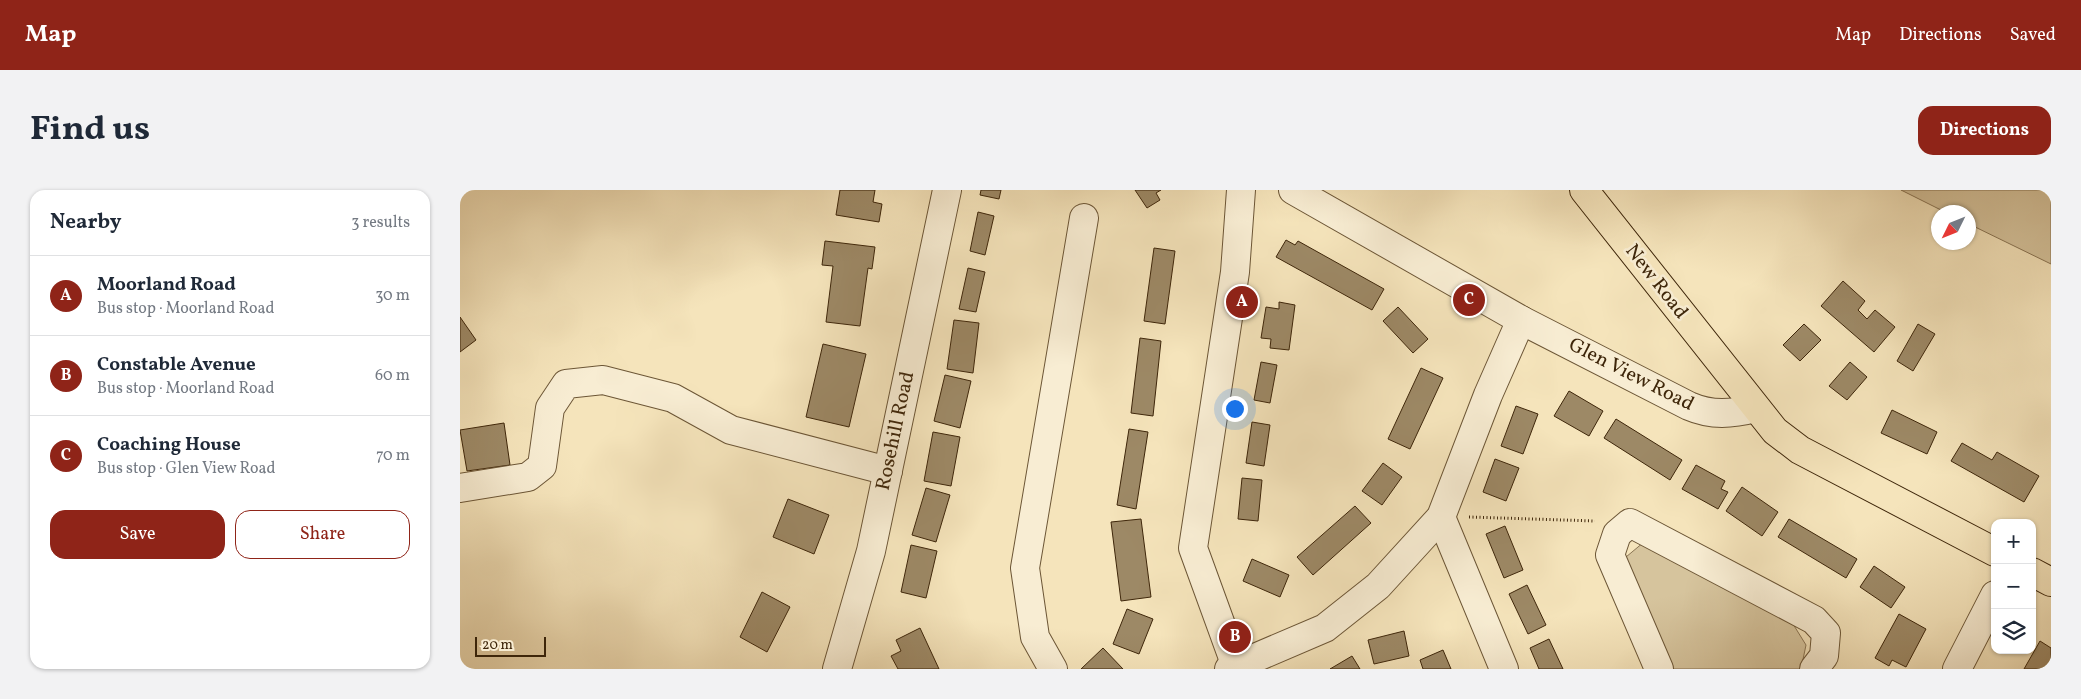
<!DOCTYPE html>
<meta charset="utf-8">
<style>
:root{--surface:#fff;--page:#f2f2f3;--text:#1f2937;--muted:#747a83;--line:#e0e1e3;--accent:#8f2418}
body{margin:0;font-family:Vollkorn,serif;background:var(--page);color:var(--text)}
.controls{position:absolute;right:15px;bottom:15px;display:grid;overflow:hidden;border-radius:10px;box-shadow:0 1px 4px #0004}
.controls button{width:45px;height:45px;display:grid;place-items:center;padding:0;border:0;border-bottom:1px solid var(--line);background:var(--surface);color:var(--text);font:25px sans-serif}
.compass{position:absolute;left:1471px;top:15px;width:45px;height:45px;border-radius:50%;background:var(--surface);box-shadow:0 1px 4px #0004;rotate:227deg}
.scale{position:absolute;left:15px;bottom:12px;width:71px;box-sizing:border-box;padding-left:5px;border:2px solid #3e260a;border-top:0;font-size:14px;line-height:18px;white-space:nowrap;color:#3e260a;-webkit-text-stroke:4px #f8edd3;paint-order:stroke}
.you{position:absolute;left:774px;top:218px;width:18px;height:18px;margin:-12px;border:4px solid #fff;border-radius:50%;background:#1a73e8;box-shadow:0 0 0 8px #1a73e833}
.badge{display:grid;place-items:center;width:32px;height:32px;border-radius:50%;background:var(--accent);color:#fff;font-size:16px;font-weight:700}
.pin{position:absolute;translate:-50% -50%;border:2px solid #fff;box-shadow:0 1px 5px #0006}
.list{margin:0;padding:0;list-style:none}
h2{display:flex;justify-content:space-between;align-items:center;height:65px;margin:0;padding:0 20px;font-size:21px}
h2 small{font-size:16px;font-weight:400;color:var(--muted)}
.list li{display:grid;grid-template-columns:32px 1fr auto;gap:15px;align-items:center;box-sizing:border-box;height:80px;padding:0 20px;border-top:1px solid var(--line)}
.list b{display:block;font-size:19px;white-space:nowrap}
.list p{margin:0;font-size:16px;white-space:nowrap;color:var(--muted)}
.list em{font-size:16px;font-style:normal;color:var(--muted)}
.actions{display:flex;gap:10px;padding:15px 20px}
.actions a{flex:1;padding:11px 0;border:1px solid var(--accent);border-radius:15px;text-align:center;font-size:18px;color:var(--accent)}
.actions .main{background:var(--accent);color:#fff}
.icon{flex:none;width:28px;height:28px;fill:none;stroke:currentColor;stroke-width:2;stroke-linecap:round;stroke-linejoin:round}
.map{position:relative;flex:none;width:1591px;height:479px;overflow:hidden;border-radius:15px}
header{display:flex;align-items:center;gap:30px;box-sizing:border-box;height:70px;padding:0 25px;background:var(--accent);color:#fff}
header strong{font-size:24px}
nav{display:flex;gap:28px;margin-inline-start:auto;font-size:18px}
.intro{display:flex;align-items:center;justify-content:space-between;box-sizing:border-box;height:120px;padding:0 30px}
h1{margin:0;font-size:35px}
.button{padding:12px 22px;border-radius:15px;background:var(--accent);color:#fff;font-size:18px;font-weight:700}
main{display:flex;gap:30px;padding:0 30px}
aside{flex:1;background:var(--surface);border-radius:15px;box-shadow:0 1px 4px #0004}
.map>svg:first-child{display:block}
.green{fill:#d6c49d;stroke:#8a7554}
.building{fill:#9d8966;stroke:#3e260a}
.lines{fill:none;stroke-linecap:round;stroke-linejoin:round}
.minor-casing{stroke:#6c5636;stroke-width:30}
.highway-casing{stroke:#3e260a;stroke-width:30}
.path{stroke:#3e260a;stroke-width:3;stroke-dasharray:1 2.5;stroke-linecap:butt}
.minor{stroke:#f8edd3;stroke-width:28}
.highway{stroke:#f5e4bb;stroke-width:28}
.labels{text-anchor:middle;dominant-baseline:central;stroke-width:5;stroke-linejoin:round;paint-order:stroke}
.street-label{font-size:20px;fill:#3e260a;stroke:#f8edd3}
</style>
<header>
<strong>Map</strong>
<nav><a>Map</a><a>Directions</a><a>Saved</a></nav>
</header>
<div class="intro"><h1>Find us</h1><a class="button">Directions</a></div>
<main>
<aside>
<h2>Nearby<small>3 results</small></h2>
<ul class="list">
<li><span class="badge">A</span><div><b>Moorland Road</b><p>Bus stop · Moorland Road</p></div><em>30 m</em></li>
<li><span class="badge">B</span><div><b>Constable Avenue</b><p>Bus stop · Moorland Road</p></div><em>60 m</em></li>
<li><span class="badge">C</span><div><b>Coaching House</b><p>Bus stop · Glen View Road</p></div><em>70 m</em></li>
</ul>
<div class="actions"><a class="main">Save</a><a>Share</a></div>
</aside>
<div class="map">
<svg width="1591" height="479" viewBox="0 0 1591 479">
<rect width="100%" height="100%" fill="#f5e4bb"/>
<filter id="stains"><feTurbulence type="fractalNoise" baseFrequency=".004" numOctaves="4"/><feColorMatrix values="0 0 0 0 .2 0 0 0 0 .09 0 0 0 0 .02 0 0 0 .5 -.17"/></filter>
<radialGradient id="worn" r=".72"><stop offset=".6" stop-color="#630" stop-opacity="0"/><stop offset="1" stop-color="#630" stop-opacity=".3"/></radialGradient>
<g class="green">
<polygon points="1441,0 1591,0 1591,74 1509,34 1508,22 1485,22"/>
<polygon points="1184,352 1333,434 1346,455 1341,479 1205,479 1160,372"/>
</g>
<g class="building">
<polygon points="380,0 415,0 413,12 422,14 419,32 376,25"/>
<polygon points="521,0 541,0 539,9 520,5"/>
<polygon points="675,0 701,0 696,3 700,10 687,18"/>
<polygon points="518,22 534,26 525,65 510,61"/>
<polygon points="826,50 835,55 838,51 924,99 912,120 816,67"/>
<polygon points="365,51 415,57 412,79 408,78 400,136 366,132 373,76 362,75"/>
<polygon points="694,58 715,61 705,134 684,131"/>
<polygon points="508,78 525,82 516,122 499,119"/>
<polygon points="1383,91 1405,111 1398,120 1407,129 1415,120 1435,137 1414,162 1361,116"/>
<polygon points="819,112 835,115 829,160 810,158 811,149 801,148 806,117 819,119"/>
<polygon points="938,117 968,149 953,163 923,131"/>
<polygon points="0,127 16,150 0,162"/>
<polygon points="494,130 519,133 513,183 487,179"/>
<polygon points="1344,134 1361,150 1340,171 1323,155"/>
<polygon points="1458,134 1475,144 1453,181 1437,171"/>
<polygon points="680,148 701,151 693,226 671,223"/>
<polygon points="363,154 406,164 389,237 346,227"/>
<polygon points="801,172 817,175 810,213 794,210"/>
<polygon points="1390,172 1407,187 1387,210 1369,196"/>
<polygon points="961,178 983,188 950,259 928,249"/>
<polygon points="485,185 511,191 500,238 474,231"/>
<polygon points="1109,201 1143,221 1129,246 1094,226"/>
<polygon points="1056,216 1078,224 1063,264 1041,256"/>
<polygon points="1432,220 1477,242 1467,264 1421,243"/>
<polygon points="1156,229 1222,270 1210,290 1144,248"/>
<polygon points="792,232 810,235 804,276 786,273"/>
<polygon points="44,233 50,275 7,281 0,240"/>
<polygon points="669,239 688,242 676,319 657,315"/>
<polygon points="473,242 500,247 491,296 464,291"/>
<polygon points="1502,253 1532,270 1537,262 1579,286 1564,312 1491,271"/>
<polygon points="1035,269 1059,278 1046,311 1023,302"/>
<polygon points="923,273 942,287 922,315 902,301"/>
<polygon points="1236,275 1265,291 1261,299 1268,302 1258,319 1222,299"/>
<polygon points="782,288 802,290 798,331 778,329"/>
<polygon points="1282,297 1318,322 1302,346 1266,321"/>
<polygon points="466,298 490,305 476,352 452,345"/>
<polygon points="328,309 369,325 354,364 313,347"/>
<polygon points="895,316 911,333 853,385 837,367"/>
<polygon points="681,329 691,407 661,411 651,332"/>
<polygon points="1329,329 1397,369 1386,388 1318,347"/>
<polygon points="1045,336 1063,380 1044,388 1026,344"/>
<polygon points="451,355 477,361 466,408 441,402"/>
<polygon points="792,369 829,385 820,407 783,391"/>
<polygon points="1414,376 1445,397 1431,418 1400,397"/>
<polygon points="1067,395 1086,435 1068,444 1049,404"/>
<polygon points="302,402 330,417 307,462 280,447"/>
<polygon points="667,419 693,429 679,464 653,454"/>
<polygon points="1439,424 1466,439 1446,477 1432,470 1429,476 1415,468"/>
<polygon points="460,438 479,479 438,479 431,466 441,461 436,450"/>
<polygon points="944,441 949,466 914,474 908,450"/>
<polygon points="1089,449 1103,479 1079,479 1070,458"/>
<polygon points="1580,451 1591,458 1591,479 1564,479"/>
<polygon points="643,458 663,479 621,479"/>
<polygon points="983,460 991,479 963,479 960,470"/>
<polygon points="892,466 900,479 870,479"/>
</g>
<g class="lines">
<g class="minor-casing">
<g id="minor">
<path d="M833,0l228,130 168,86c23,10 43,8 67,2"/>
<polyline points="0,298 68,287 82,276 90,218 106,194 143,190 213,208 271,240 428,281"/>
<polyline points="981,327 1044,479"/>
<polyline points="377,479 411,361 487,0"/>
<polyline points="593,479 575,447 565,378 624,28"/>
<polyline points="769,479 865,438 918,396 981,327 1028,205 1061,130"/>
<polyline points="777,479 733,358 775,82 781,0"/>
<polyline points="1199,479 1150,365 1157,344 1170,333 1354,430 1366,443 1364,466 1354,479"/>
<polyline points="1497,479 1535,405"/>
</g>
</g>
<g class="highway-casing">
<g id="highway">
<polyline points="1124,0 1315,241 1340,260 1535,362"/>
<polyline points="1572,382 1591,392"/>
</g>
</g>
<polyline class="path" points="1009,327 1135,331"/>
<use href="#minor" class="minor"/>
<use href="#highway" class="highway"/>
</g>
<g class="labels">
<g class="street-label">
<text transform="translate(1196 92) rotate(52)">New Road</text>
<text transform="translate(1171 185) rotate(27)">Glen View Road</text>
<text transform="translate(436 241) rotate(-78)">Rosehill Road</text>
</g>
</g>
<rect width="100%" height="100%" filter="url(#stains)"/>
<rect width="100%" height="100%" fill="url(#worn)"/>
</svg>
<div class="controls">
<button>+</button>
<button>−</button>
<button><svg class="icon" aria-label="layers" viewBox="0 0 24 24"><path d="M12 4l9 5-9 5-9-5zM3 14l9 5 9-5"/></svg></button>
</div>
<svg class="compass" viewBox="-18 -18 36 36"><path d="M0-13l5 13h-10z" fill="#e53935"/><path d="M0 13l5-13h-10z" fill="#747a83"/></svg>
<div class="scale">20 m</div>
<div class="you"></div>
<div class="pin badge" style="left:782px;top:112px">A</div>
<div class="pin badge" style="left:775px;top:447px">B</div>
<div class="pin badge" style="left:1009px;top:110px">C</div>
</div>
</main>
